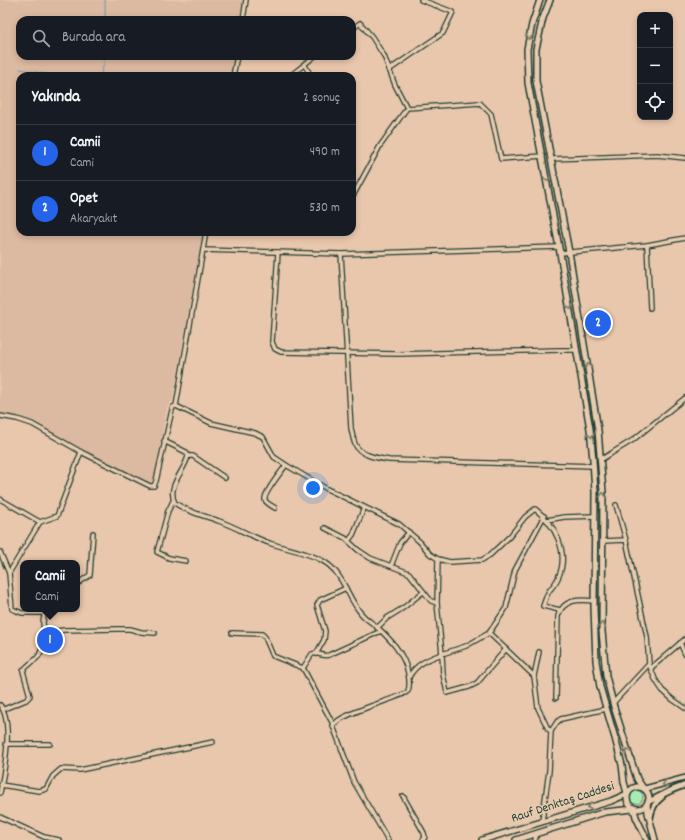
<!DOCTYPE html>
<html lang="tr">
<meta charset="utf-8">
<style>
:root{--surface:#171b24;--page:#20242c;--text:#f1f3f6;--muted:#9ea1a6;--line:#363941;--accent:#2563eb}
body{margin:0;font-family:Dekko,sans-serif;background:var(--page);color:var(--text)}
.controls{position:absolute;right:12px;top:12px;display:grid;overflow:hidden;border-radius:8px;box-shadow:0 2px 6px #0003}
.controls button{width:36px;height:36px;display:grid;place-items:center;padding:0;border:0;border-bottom:1px solid var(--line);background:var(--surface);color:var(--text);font:20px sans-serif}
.you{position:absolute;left:313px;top:488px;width:14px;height:14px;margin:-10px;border:3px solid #fff;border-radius:50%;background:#1a73e8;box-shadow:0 0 0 6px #1a73e833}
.badge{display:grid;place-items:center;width:26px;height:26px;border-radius:50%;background:var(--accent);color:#fff;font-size:13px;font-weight:700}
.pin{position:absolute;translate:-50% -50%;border:2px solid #fff;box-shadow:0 1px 4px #0006}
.popup{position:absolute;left:20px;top:560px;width:60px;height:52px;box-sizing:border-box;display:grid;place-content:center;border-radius:8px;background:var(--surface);filter:drop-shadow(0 1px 3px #0005);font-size:13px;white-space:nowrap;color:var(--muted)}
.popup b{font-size:15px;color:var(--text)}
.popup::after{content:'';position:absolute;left:50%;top:100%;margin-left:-8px;border:8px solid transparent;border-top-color:var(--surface)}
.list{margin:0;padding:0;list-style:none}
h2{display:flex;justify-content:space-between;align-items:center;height:52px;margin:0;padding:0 16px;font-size:17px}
h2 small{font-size:13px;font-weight:400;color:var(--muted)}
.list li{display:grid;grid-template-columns:26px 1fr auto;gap:12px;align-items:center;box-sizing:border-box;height:56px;padding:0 16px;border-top:1px solid var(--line)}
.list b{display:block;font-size:15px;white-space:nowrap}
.list p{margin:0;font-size:13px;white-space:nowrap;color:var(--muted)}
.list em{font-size:13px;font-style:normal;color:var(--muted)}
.icon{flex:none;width:22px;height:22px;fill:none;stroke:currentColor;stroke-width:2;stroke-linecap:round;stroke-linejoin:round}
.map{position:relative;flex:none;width:685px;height:840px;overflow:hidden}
.search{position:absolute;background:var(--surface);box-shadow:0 2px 6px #0003;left:16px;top:16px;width:340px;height:44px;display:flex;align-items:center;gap:10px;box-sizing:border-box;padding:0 14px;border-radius:12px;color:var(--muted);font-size:15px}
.panel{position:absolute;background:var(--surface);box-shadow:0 2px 6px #0003;left:16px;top:72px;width:340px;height:164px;border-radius:12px}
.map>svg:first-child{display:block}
.built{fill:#dcb9a1}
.green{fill:#a7ebb5;stroke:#639474}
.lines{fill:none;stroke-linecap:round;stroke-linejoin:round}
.stream{stroke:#629ca4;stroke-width:1}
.street-casing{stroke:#1f3d34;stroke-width:6}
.secondary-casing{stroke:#1f3d34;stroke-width:8}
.primary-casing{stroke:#1f3d34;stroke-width:8}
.street{stroke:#e9ccaf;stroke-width:3.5}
.secondary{stroke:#e9ccaf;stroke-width:4.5}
.primary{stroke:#e9ccaf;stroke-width:5}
.oneway{stroke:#7a7d6b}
.labels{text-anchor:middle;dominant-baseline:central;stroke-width:3;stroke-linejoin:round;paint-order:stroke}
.street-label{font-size:13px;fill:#1f3d34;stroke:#e9ccaf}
</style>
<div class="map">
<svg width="685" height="840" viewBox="0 0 685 840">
<rect width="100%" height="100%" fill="#e9c7ac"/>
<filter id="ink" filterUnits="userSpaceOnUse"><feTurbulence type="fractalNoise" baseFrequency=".025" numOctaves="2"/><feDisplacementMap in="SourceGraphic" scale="8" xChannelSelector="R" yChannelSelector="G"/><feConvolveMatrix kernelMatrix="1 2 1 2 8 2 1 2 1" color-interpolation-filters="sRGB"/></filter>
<g filter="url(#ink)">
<polygon class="built" points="0,0 244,0 241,20 20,20 20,56 234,56 231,76 20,76 20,232 203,232 173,399 167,407 154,481 150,484 81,449 30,421 0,414"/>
<circle class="green" cx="636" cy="797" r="7"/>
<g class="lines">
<g class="stream">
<polyline points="105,20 105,0"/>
<polyline points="20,69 57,76"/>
<polyline points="100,76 104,64 104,56"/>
</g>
<g class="street-casing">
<g id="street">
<polyline points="243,20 246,0"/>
<polyline points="352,29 360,23 372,37 384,56 395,85 407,108"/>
<polyline points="304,64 311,76"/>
<polyline points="389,70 443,33 453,12 421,0"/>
<polyline points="233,76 237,56"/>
<polyline points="290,76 315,56"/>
<polyline points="552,159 657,155 685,158"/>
<polyline points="352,192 354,194 380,146 407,108 480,103 491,114 501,159 543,156"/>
<polyline points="647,245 650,308"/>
<polyline points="203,250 341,254 559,247"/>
<polyline points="278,252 272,342 275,349 281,352 398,354 559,350 577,350"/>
<polyline points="560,253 647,245 685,238"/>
<path d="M341,254l10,174c1,5 2,11 4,16 5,12 23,14 34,16l205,6"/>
<polyline points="176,406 206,232"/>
<path d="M0,416l17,3 15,5 51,29 67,33h4l2,-5 16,-71 1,-3 3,-1 35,17 44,10 8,4 11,20 12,8 41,24 72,35 21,18 10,12 8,5 12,3 32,-2 8,-5 20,-19 15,-19 10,-8c20,15 35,44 23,69 -2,5 -6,9 -9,13 -3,5 -4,10 -6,15l17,4"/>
<path d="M164,441l22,11 2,4c-3,15 -22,30 -13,47 12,9 30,13 44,18 19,7 35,17 53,23 16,5 34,8 49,16 22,11 25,35 39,52 4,6 11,10 16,14 14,13 28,27 32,47 1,5 2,13 0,18 -3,6 -70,22 -75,35l21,56 34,58"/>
<polyline points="188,456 193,456 225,478"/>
<polyline points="602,459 633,440 685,398"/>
<polyline points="0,499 40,522 9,573"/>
<polyline points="173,501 168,511 157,552 169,558 186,561"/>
<polyline points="616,505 626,540"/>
<path d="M275,508c-3,-2 -9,-5 -10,-8 -2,-6 17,-29 21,-35"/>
<polyline points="547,520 564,517 595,516"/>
<polyline points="40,522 57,516 81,452"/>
<polyline points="325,528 345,538 358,550 370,558 409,573 431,601 437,603"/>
<polyline points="349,540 353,535 364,508"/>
<polyline points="603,541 626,540 647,637 649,664 655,679 662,690 672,699 685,708"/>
<polyline points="0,552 9,573 12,609 22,613 44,613"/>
<polyline points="438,559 437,603 442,654 466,646 489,633 534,676 538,708 548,729 551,731"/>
<polyline points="391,566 400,543 409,532"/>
<polyline points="77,584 90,575 93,533"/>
<polyline points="45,609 43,622 44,633 64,630 117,629 130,629 141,632 155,633"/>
<polyline points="377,628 387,618 403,608 423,592"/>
<polyline points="232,633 262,634 265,637 273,656 303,668 333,724"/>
<polyline points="489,633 506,608 515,570 544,516"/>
<polyline points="680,643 685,654"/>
<polyline points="316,654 324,640 325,631 317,605 320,600 346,588"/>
<path d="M303,668l9,-14c6,-2 11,3 17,1l52,-24"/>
<polyline points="651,668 685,639"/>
<polyline points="534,676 539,652"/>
<path d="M409,677c7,-13 19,-18 33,-23l1,20 4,19 22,-6 8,-4 29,-34"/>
<path d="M556,698l2,-82c5,-17 21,-17 36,-15"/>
<polyline points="613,703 649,664"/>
<path d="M0,705c14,17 4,67 0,88"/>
<path d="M4,709l22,-9 4,-4 -7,-25c4,-6 9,-8 14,-13 6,-6 6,-17 7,-25"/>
<polyline points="6,744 50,744"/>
<polyline points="1,785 39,791 46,789 53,776 61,769 80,770 213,742"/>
<polyline points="403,796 424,833 425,837 423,840"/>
<polyline points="0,817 44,837 59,840"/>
<polyline points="542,821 549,771 551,731 557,722 561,719 606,709"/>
<polyline points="535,840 537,833"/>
</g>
</g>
<g class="secondary-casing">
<g id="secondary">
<polyline points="644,789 685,778"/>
<polyline points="648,802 672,790 685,785"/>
<path d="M650,819c1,-8 5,-17 12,-22"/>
</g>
</g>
<g class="primary-casing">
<g id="primary">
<polyline points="540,0 532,24 527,49 528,83 560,253 590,429 593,460 595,492 594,608 596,661 600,687 615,738 622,765 624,782 627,793"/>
<polyline points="550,0 543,18 536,49 536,81 569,252 598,430 603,492 602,631 606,676 614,707 637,779 643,788"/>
<circle cx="638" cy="798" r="11"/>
<polyline points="647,804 648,813 655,840"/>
<polyline points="634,809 636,817 647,840"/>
<polyline points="482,840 611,801 627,794"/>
<polyline points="516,840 592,816 605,812 633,809"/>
</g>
</g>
<use href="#street" class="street"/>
<use href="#secondary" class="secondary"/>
<use href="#primary" class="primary"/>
</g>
<defs><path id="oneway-chevron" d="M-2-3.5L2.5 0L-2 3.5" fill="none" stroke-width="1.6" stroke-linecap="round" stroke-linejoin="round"/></defs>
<g class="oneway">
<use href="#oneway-chevron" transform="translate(529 37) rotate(100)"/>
<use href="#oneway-chevron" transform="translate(547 179) rotate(80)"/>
<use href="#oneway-chevron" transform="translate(570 307) rotate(80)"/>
<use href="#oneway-chevron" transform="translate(588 366) rotate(-99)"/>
<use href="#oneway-chevron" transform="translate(591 435) rotate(83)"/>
<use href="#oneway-chevron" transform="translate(603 495) rotate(-90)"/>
<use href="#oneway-chevron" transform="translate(602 625) rotate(-89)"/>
<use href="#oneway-chevron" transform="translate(628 752) rotate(-108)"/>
<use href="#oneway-chevron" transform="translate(665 784) rotate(162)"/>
<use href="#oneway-chevron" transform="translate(590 807) rotate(164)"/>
</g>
</g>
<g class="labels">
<g class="street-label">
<text transform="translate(563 803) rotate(-18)">Rauf Denktaş Caddesi</text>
</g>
</g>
</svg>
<div class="controls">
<button>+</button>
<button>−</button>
<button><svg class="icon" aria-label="locate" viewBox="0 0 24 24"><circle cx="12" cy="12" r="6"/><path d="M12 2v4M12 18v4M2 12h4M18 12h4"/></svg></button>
</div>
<div class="you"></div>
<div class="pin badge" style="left:50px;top:640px">1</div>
<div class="popup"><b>Camii</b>Cami</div>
<div class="pin badge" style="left:598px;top:323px">2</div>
<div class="search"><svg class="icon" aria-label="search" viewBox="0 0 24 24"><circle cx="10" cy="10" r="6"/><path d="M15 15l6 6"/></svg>Burada ara</div>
<section class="panel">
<h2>Yakında<small>2 sonuç</small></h2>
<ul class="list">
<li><span class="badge">1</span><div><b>Camii</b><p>Cami</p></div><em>490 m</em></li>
<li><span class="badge">2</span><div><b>Opet</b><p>Akaryakıt</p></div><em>530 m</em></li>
</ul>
</section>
</div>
